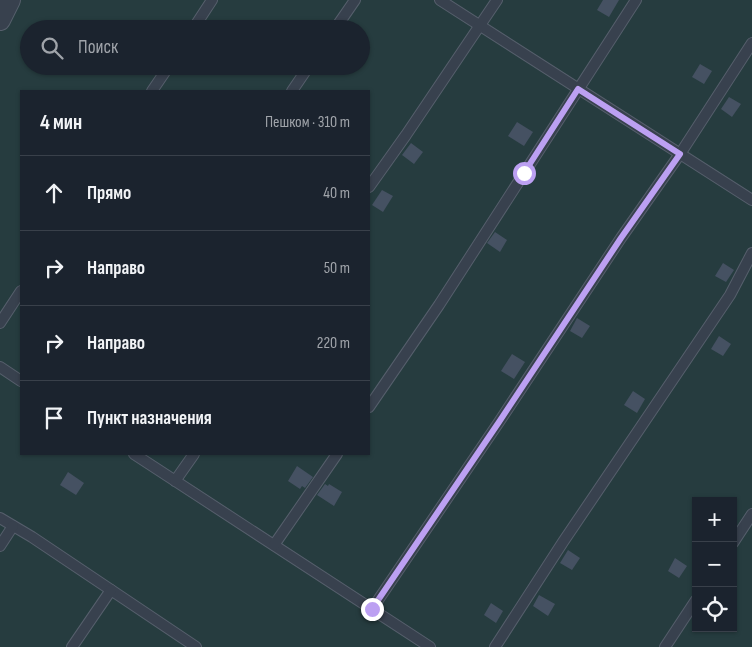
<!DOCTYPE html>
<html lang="ru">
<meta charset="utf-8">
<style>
:root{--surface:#1b232e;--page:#282f3a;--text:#f1f3f6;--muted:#a0a4aa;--line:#39404a}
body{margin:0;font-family:"Sofia Sans Condensed",sans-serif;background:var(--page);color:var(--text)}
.controls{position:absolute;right:15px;bottom:15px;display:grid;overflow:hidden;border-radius:0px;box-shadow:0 1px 4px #0004}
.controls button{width:45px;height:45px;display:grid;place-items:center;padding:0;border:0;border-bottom:1px solid var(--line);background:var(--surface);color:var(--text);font:25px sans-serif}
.stop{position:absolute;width:15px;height:15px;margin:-11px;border:4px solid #bca0f2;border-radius:50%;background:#fff}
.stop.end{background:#bca0f2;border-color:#fff;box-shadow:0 1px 5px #0008}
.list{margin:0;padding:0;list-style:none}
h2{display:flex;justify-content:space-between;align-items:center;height:65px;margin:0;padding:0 20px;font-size:21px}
h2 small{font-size:16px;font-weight:400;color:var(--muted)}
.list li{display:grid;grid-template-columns:32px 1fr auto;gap:15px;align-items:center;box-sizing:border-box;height:75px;padding:0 20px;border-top:1px solid var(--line)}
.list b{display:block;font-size:19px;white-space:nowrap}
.list em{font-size:16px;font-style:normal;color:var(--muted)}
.icon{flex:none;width:28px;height:28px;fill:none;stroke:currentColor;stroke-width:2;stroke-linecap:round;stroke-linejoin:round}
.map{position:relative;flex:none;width:752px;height:647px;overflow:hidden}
.search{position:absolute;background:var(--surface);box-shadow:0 1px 4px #0004;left:20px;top:20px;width:350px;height:55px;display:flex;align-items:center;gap:12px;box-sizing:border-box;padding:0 18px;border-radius:28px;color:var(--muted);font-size:19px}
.panel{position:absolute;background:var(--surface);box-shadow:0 1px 4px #0004;left:20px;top:90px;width:350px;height:365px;border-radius:0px}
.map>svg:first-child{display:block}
.green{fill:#263c3f;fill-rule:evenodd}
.building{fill:#455162}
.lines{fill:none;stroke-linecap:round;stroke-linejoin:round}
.lane-casing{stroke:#565f6c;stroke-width:12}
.street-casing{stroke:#565f6c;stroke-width:22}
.lane{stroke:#38414e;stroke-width:10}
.street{stroke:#38414e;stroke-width:20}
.route{stroke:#bca0f2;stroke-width:6}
</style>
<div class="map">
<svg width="752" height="647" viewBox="0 0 752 647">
<rect width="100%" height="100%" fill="#242f3e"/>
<path class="green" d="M0,0h752v647h-752zM29,29h332v37h-332zM21,91h348v363h-348zM696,501h37v127h-37z"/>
<g class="building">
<polygon points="603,0 619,0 609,17 597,10"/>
<polygon points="700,64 712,71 704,84 692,77"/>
<polygon points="729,97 741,104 732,117 721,109"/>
<polygon points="517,122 533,132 524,146 508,136"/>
<polygon points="411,143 423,152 414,164 402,155"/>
<polygon points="382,190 393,196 383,212 372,205"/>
<polygon points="495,232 507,240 500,252 487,243"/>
<polygon points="723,263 734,270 726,282 715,276"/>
<polygon points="577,318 590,326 582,338 570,331"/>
<polygon points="719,336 731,344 723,356 711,349"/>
<polygon points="512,354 525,362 514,379 501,371"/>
<polygon points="633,391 645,399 637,413 624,405"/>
<polygon points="297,466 313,477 305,488 302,486 300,489 288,481"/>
<polygon points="68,472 84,483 76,495 60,485"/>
<polygon points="325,484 328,486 329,484 342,492 334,506 317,495"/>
<polygon points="568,550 580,558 572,570 560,563"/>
<polygon points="675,558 687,566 679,578 668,571"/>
<polygon points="539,595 555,604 548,616 533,606"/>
<polygon points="491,603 503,611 496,623 484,615"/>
</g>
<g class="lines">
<g class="lane-casing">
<g id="lane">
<polyline points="440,0 752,200"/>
<polyline points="193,29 212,0"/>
<polyline points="335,29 355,0"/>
<polyline points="152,91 169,66"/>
<polyline points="292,91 309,66"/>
<polyline points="369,187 406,135 497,0"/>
<polyline points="0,323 21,291"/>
<polyline points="0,367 21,381"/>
<polyline points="369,407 439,305 636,0"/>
<polyline points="134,454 430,647"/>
<polyline points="175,481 194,454"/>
<polyline points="0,518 32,537 196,647"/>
<polyline points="733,543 752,514"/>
<polyline points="274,545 337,454"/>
<polyline points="0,546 13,526"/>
<polyline points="372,609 499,422 621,238 680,154 752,43"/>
<polyline points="72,647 111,590"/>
<polyline points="495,647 563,542 730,295 752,253"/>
<polyline points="665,647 696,600"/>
</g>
</g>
<g class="street-casing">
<polyline id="street" points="0,20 10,0"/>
</g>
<use href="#lane" class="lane"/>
<use href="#street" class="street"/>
</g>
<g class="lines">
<polyline class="route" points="372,609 499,422 621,238 680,154 578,89 524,173"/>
</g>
</svg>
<div class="controls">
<button>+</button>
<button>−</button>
<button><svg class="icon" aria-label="locate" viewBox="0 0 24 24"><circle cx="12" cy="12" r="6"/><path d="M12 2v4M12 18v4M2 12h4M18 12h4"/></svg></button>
</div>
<div class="stop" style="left:524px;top:173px"></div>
<div class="stop end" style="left:372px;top:609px"></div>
<div class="search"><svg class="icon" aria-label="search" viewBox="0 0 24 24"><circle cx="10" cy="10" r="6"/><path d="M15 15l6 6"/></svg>Поиск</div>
<section class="panel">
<h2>4 мин<small>Пешком · 310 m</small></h2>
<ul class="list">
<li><svg class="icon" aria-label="ahead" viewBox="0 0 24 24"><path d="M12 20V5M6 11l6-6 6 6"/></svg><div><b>Прямо</b></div><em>40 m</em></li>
<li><svg class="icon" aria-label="right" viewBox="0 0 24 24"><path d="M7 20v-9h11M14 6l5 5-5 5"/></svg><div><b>Направо</b></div><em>50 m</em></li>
<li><svg class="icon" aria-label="right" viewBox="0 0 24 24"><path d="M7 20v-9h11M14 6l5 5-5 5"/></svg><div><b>Направо</b></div><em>220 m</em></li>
<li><svg class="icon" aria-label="arrive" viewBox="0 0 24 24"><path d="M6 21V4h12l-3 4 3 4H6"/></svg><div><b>Пункт назначения</b></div></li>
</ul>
</section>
</div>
